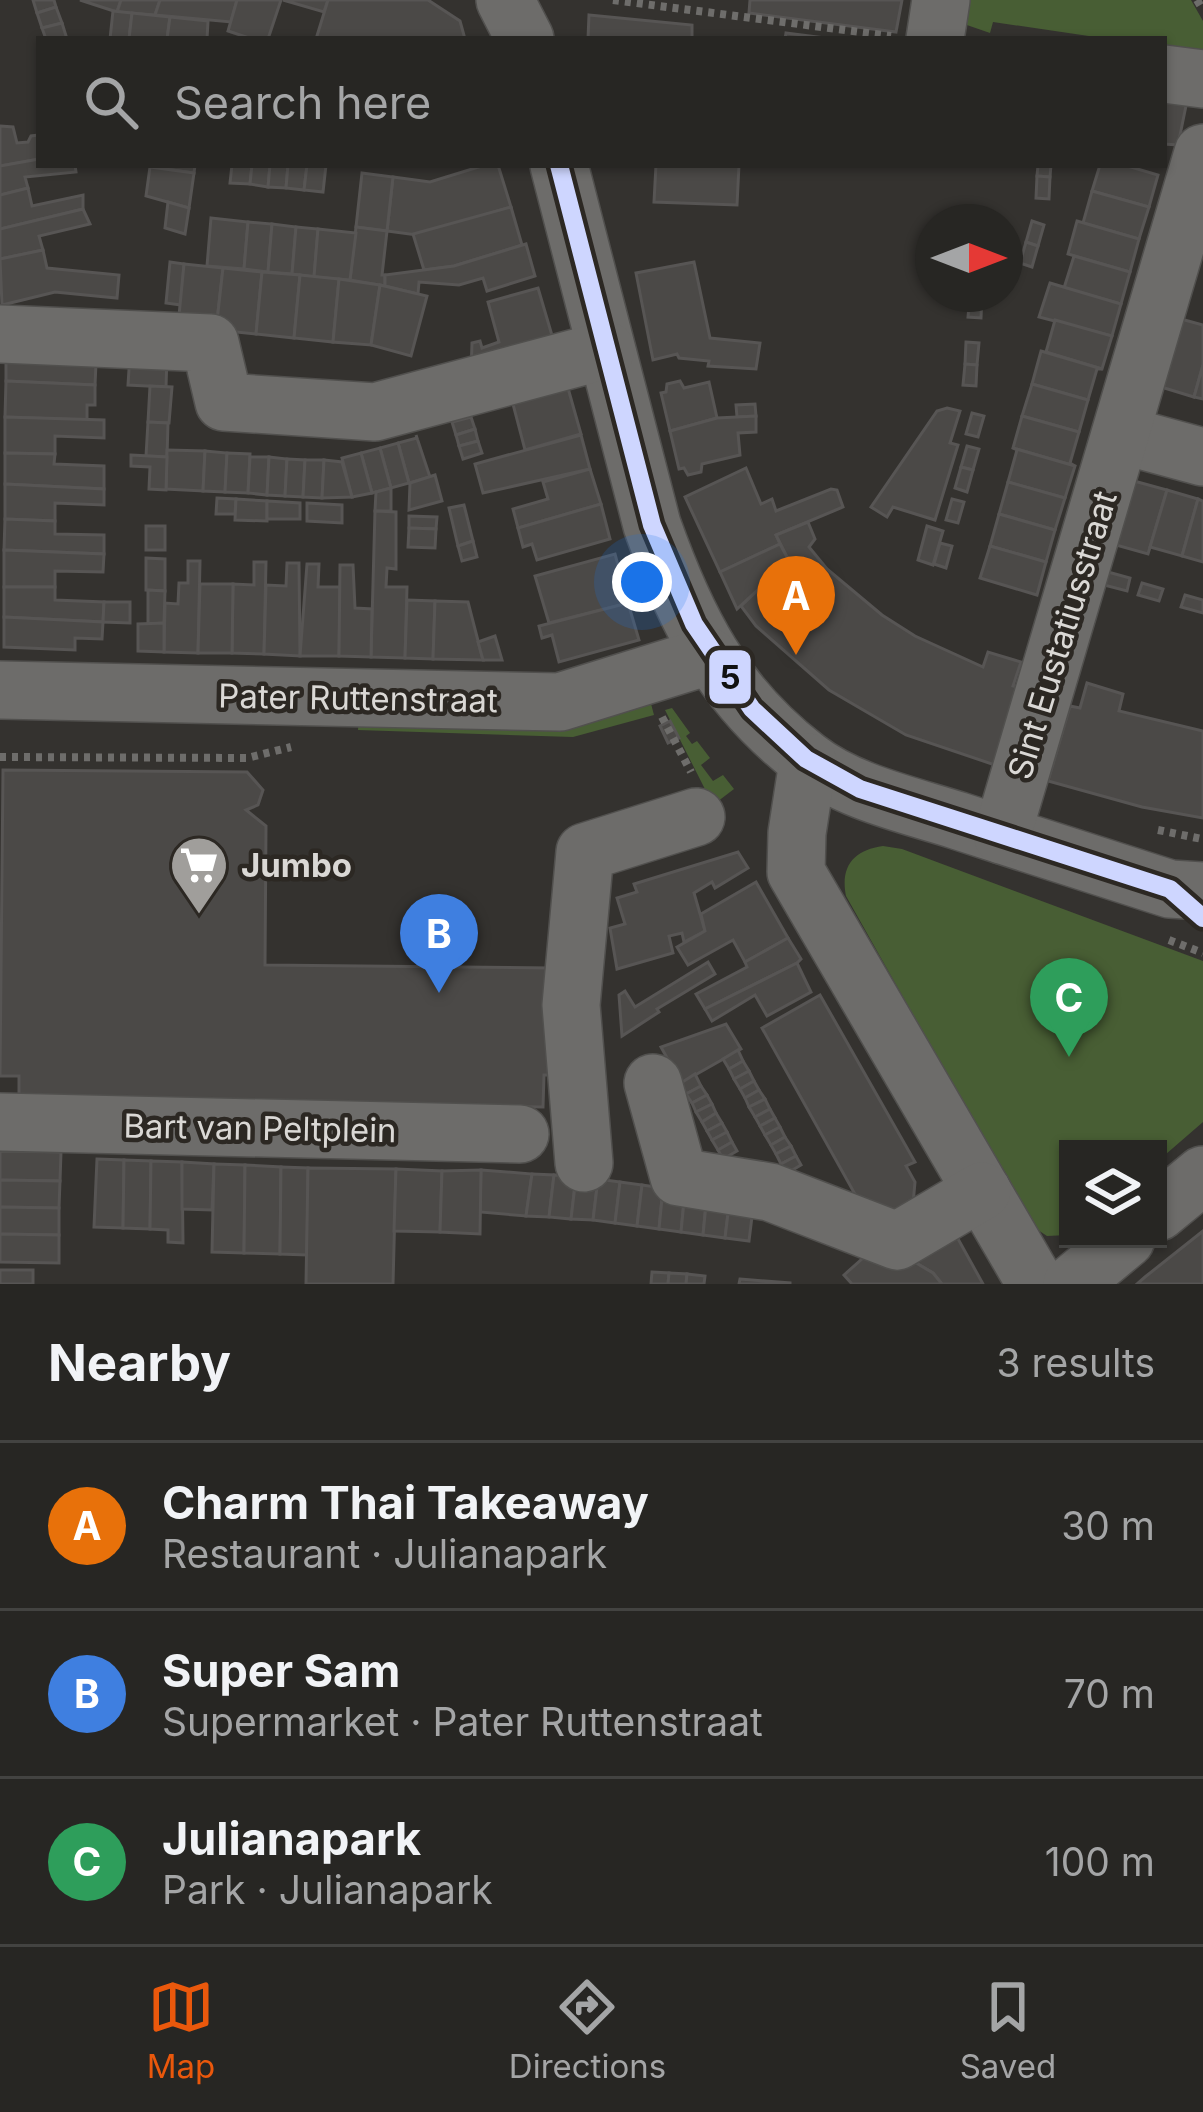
<!DOCTYPE html>
<meta charset="utf-8">
<style>
:root{--surface:#272623;--page:#333230;--text:#f1f3f6;--muted:#a4a5a6;--line:#434341;--accent:#ea580c}
body{margin:0;font-family:Inter,sans-serif;background:var(--page);color:var(--text)}
.controls{position:absolute;right:36px;bottom:36px;display:grid;overflow:hidden;border-radius:0px;box-shadow:0 3px 9px #0004}
.controls button{width:108px;height:108px;display:grid;place-items:center;padding:0;border:0;border-bottom:3px solid var(--line);background:var(--surface);color:var(--text);font:60px sans-serif}
.compass{position:absolute;left:915px;top:204px;width:108px;height:108px;border-radius:50%;background:var(--surface);box-shadow:0 3px 9px #0004;rotate:90deg}
.you{position:absolute;left:642px;top:582px;width:42px;height:42px;margin:-30px;border:9px solid #fff;border-radius:50%;background:#1a73e8;box-shadow:0 0 0 18px #1a73e833}
.badge{display:grid;place-items:center;width:78px;height:78px;border-radius:50%;background:var(--accent);color:#fff;font-size:39px;font-weight:700}
.pin{position:absolute;translate:-50% -99px;filter:drop-shadow(0 3px 6px #0008)}
.pin::after{content:'';position:absolute;top:63px;width:42px;height:36px;background:inherit;clip-path:polygon(0 0,100% 0,50% 100%)}
.list{margin:0;padding:0;list-style:none}
h2{display:flex;justify-content:space-between;align-items:center;height:156px;margin:0;padding:0 48px;font-size:51px}
h2 small{font-size:39px;font-weight:400;color:var(--muted)}
.list li{display:grid;grid-template-columns:78px 1fr auto;gap:36px;align-items:center;box-sizing:border-box;height:168px;padding:0 48px;border-top:3px solid var(--line)}
.list b{display:block;font-size:45px;white-space:nowrap}
.list p{margin:0;font-size:39px;white-space:nowrap;color:var(--muted)}
.list em{font-size:39px;font-style:normal;color:var(--muted)}
.icon{flex:none;width:66px;height:66px;fill:none;stroke:currentColor;stroke-width:2;stroke-linecap:round;stroke-linejoin:round}
.map{position:relative;flex:none;width:1203px;height:1284px;overflow:hidden}
.search{position:absolute;background:var(--surface);box-shadow:0 3px 9px #0004;left:36px;right:36px;top:36px;height:132px;display:flex;align-items:center;gap:30px;box-sizing:border-box;padding:0 42px;border-radius:0px;color:var(--muted);font-size:45px}
.sheet{height:660px;background:var(--surface)}
nav{display:flex;justify-content:space-around;align-items:center;box-sizing:border-box;height:168px;border-top:3px solid var(--line);background:var(--surface);font-size:33px;color:var(--muted)}
nav a{display:grid;justify-items:center;gap:6px}
nav .on{color:var(--accent)}
.map>svg:first-child{display:block}
.green{fill:#485e34}
.building{fill:#4b4947;stroke:#575554;stroke-width:3}
.lines{fill:none;stroke-linecap:round;stroke-linejoin:round}
.minor-casing{stroke:#51504e;stroke-width:60}
.path{stroke:#6e6d6b;stroke-width:8;stroke-dasharray:6 6;stroke-linecap:butt}
.minor{stroke:#6d6c6a;stroke-width:57}
.bus-1-casing{stroke:#2c2823;stroke-width:27}
.bus-1{stroke:#ced6ff;stroke-width:18}
.labels{text-anchor:middle;dominant-baseline:central;stroke-width:9;stroke-linejoin:round;paint-order:stroke}
.street-label{font-size:33px;fill:#dad8d5;stroke:#2c2823}
.poi-label{font-size:33px;font-weight:bold;fill:#dad8d5;stroke:#2c2823;text-anchor:start}
.line-badge{stroke:#2c2823;stroke-width:4.5}
.pale-badge-label{font-size:33px;text-anchor:middle;font-weight:bold;fill:#111}
</style>
<div class="map">
<svg width="1203" height="1284" viewBox="0 0 1203 1284">
<rect width="100%" height="100%" fill="#34322f"/>
<g class="green">
<polygon points="955,0 1191,0 1203,21 1203,53 1164,47 1164,39 1109,39 993,22 990,33 964,24"/>
<polygon points="650,700 654,715 573,737 358,730 359,716"/>
<polygon points="672,708 690,733 686,736 692,744 697,741 710,758 701,765 713,781 723,775 734,789 713,805 665,710"/>
<path d="M883,846l19,3 301,112v161l-45,39v-12h-90v86l-21,1 -15,-10 -186,-330c-6,-30 8,-46 37,-50z"/>
</g>
<g class="building">
<polygon points="33,0 54,0 56,7 37,13"/>
<polygon points="80,0 121,0 117,12"/>
<polygon points="121,0 160,0 155,15 117,12"/>
<polygon points="160,0 237,0 231,22 155,15"/>
<polygon points="237,0 281,0 268,39 252,39 228,31"/>
<polygon points="283,0 328,0 324,12"/>
<polygon points="328,0 428,0 460,21 465,39 316,39"/>
<polygon points="750,0 902,0 896,32 749,13"/>
<polygon points="56,7 62,23 42,28 37,13"/>
<polygon points="113,11 132,13 129,39 110,39"/>
<polygon points="132,13 170,17 167,39 129,39"/>
<polygon points="589,15 692,25 692,38 588,39"/>
<polygon points="170,17 208,21 207,39 167,39"/>
<polygon points="62,23 67,39 46,39 42,28"/>
<polygon points="786,33 833,39 785,39"/>
<polygon points="1164,88 1189,91 1178,145 1164,144"/>
<polygon points="0,126 13,127 17,143 28,142 31,136 39,135 39,159 0,166"/>
<polygon points="39,159 39,165 75,165 76,172 25,177 28,188 0,195 0,166"/>
<polygon points="138,165 195,165 194,173"/>
<polygon points="232,165 252,165 250,184 230,183"/>
<polygon points="252,165 270,165 268,187 250,184"/>
<polygon points="270,165 288,165 286,188 268,187"/>
<polygon points="288,165 307,165 304,190 286,188"/>
<polygon points="307,165 326,165 323,192 304,190"/>
<polygon points="485,165 498,165 511,207 417,235 387,231 393,177 430,182"/>
<polygon points="656,165 739,165 737,205 654,202"/>
<polygon points="1038,165 1051,165 1050,177 1037,176"/>
<polygon points="1100,165 1124,165 1158,175 1149,207 1092,191"/>
<polygon points="150,167 194,173 189,208 146,196"/>
<polygon points="362,173 393,177 387,231 356,227"/>
<polygon points="1037,176 1050,177 1049,199 1036,198"/>
<polygon points="28,188 32,206 83,195 83,209 0,229 0,195"/>
<polygon points="1092,191 1149,207 1139,239 1083,223"/>
<polygon points="168,202 189,208 185,234 165,228"/>
<polygon points="511,207 522,245 454,266 424,270 413,234"/>
<polygon points="83,209 90,224 39,236 43,250 0,259 0,229"/>
<polygon points="211,218 248,222 244,269 207,266"/>
<polygon points="1032,221 1044,225 1038,246 1026,242"/>
<polygon points="1077,221 1139,239 1130,272 1068,254"/>
<polygon points="248,222 272,224 268,272 244,269"/>
<polygon points="272,224 296,227 292,274 268,272"/>
<polygon points="296,227 318,229 314,277 292,274"/>
<polygon points="356,227 387,231 382,275 385,275 385,286 350,280"/>
<polygon points="318,229 356,233 350,280 314,277"/>
<polygon points="1026,242 1038,246 1032,267 1020,263"/>
<polygon points="526,244 535,276 487,291 483,278 459,285 419,282 418,294 385,286 385,275 454,266"/>
<polygon points="43,250 47,268 119,275 117,298 55,292 2,305 0,259"/>
<polygon points="1074,256 1130,272 1121,304 1064,288"/>
<polygon points="170,262 184,264 181,305 166,303"/>
<polygon points="694,262 710,338 760,343 756,369 708,366 709,361 679,358 677,354 653,360 636,273"/>
<polygon points="184,264 223,268 216,330 178,326"/>
<polygon points="223,268 262,272 256,334 216,330"/>
<polygon points="262,272 300,275 294,338 256,334"/>
<polygon points="300,275 339,279 333,342 294,338"/>
<polygon points="339,279 380,285 371,345 333,342"/>
<polygon points="1050,283 1121,304 1112,336 1039,317"/>
<polygon points="380,285 427,296 411,356 371,345"/>
<polygon points="538,288 556,349 471,373 472,343 480,341 482,348 499,342 488,302"/>
<polygon points="970,295 982,296 981,318 968,317"/>
<polygon points="1181,319 1203,325 1203,365 1194,397 1161,387"/>
<polygon points="1055,320 1112,336 1102,369 1046,352"/>
<polygon points="966,342 979,343 977,365 965,364"/>
<polygon points="6,343 96,363 95,385 6,381"/>
<polygon points="1041,351 1102,369 1097,369 1088,400 1032,384"/>
<polygon points="130,354 167,356 166,387 128,385"/>
<polygon points="965,364 977,365 976,386 963,385"/>
<polygon points="1203,365 1203,399 1194,397"/>
<polygon points="564,374 581,434 525,450 509,389"/>
<polygon points="6,381 95,385 95,405 87,405 87,420 5,417"/>
<polygon points="680,381 684,388 709,382 717,418 670,431 661,393 666,392 667,384"/>
<polygon points="1032,384 1088,400 1079,432 1022,416"/>
<polygon points="150,386 172,387 169,423 148,422"/>
<polygon points="755,404 756,416 737,417 736,405"/>
<polygon points="947,408 960,411 950,443 958,445 935,520 893,507 887,517 871,507 937,411"/>
<polygon points="972,413 984,416 978,437 966,434"/>
<polygon points="756,416 756,432 738,433 740,455 702,464 701,472 688,475 684,468 679,469 670,431 717,418"/>
<polygon points="1022,416 1079,432 1070,463 1075,466 1013,448"/>
<polygon points="5,417 104,420 104,438 55,436 55,454 5,453"/>
<polygon points="471,417 475,429 456,435 452,422"/>
<polygon points="148,422 168,423 167,457 146,456"/>
<polygon points="475,429 478,441 459,446 456,435"/>
<polygon points="416,435 430,477 409,483 398,443 417,438"/>
<polygon points="581,435 590,469 483,493 475,464"/>
<polygon points="478,441 482,453 463,459 459,446"/>
<polygon points="398,443 409,483 391,488 380,448"/>
<polygon points="967,446 979,449 973,470 961,467"/>
<polygon points="380,448 391,488 372,493 361,453"/>
<polygon points="1013,448 1075,466 1065,498 1008,482 1017,450"/>
<polygon points="167,450 205,451 203,491 166,489"/>
<polygon points="205,451 227,453 225,492 203,491"/>
<polygon points="5,453 55,454 54,464 104,466 104,489 5,484"/>
<polygon points="227,453 250,454 248,493 225,492"/>
<polygon points="361,453 372,493 352,497 342,458"/>
<polygon points="131,455 167,457 166,490 149,489 150,467 131,466"/>
<polygon points="250,457 269,457 267,495 248,493"/>
<polygon points="269,457 287,459 285,496 267,495"/>
<polygon points="287,459 305,460 303,497 285,496"/>
<polygon points="305,460 324,460 322,498 303,497"/>
<polygon points="324,460 342,462 352,497 322,498"/>
<polygon points="961,467 973,470 967,492 955,488"/>
<polygon points="746,468 761,504 772,499 776,511 831,489 837,490 843,507 776,535 780,544 720,572 685,497"/>
<polygon points="590,469 601,504 518,528 513,509 548,499 543,482"/>
<polygon points="435,475 442,501 409,510 410,483"/>
<polygon points="1134,481 1167,490 1148,554 1116,545"/>
<polygon points="1008,482 1065,498 1055,530 999,514"/>
<polygon points="5,484 104,489 104,505 55,503 55,521 5,519"/>
<polygon points="391,488 391,511 375,511 376,492"/>
<polygon points="1167,490 1198,499 1182,556 1150,547"/>
<polygon points="217,498 236,499 235,514 216,514"/>
<polygon points="236,499 267,501 267,521 235,520"/>
<polygon points="952,499 964,502 958,523 946,520"/>
<polygon points="1198,499 1203,501 1203,562 1182,556"/>
<polygon points="267,501 300,503 300,519 267,519"/>
<polygon points="307,503 342,505 342,523 307,521"/>
<polygon points="601,504 610,539 537,560 532,544 523,547 518,528"/>
<polygon points="464,505 473,541 458,546 449,508"/>
<polygon points="375,511 396,512 396,569 387,568 386,587 407,587 405,658 371,657"/>
<polygon points="999,514 1055,530 1046,562 990,546"/>
<polygon points="409,516 437,517 436,529 409,528"/>
<polygon points="5,519 55,521 55,534 104,535 104,554 4,550"/>
<polygon points="808,522 815,539 809,547 827,569 882,615 915,636 983,667 988,652 1021,662 1013,686 1021,688 998,766 906,735 829,690 756,626 741,606 789,561 776,535"/>
<rect x="146" y="526" width="19" height="24"/>
<polygon points="927,526 943,531 933,565 918,560"/>
<polygon points="409,528 436,529 435,548 408,547"/>
<polygon points="473,541 477,557 462,561 458,546"/>
<polygon points="940,543 952,546 946,568 934,564"/>
<polygon points="780,544 789,561 737,609 720,572"/>
<polygon points="990,546 1046,562 1037,595 980,578"/>
<polygon points="4,550 104,554 103,572 55,571 55,587 4,587"/>
<polygon points="615,554 628,603 549,623 535,576"/>
<polygon points="146,558 165,559 165,591 146,590"/>
<polygon points="188,561 200,561 198,653 164,652 165,603 178,604 179,583 188,583"/>
<polygon points="254,562 266,562 264,654 232,653 233,584 254,585"/>
<polygon points="287,563 299,563 300,656 264,654 266,585 286,586"/>
<polygon points="307,564 319,564 318,587 340,587 339,656 300,656"/>
<polygon points="340,565 353,565 355,608 372,609 371,657 339,656"/>
<polygon points="1108,572 1130,578 1127,591 1104,585"/>
<polygon points="1142,583 1163,589 1159,601 1138,595"/>
<polygon points="200,584 233,584 232,653 198,653"/>
<polygon points="4,587 55,587 55,600 104,602 103,622 4,617"/>
<polygon points="148,590 165,591 164,623 148,624"/>
<polygon points="1185,595 1203,600 1203,613 1181,607"/>
<polygon points="407,600 435,601 433,659 405,658"/>
<polygon points="435,601 468,602 483,660 433,659"/>
<polygon points="104,602 130,602 130,623 103,622"/>
<polygon points="628,603 639,640 559,662 552,635 542,638 539,626"/>
<polygon points="4,617 103,622 102,639 75,638 75,650 4,647"/>
<polygon points="164,623 164,652 138,651 138,624"/>
<polygon points="495,636 502,660 483,660 478,642"/>
<polygon points="1087,683 1123,694 1119,711 1203,731 1203,818 1142,807 1048,781 1070,706 1080,708"/>
<polygon points="670,721 679,738 668,743 660,726"/>
<polygon points="3,770 247,772 263,790 258,805 246,810 266,826 265,965 551,968 550,1075 544,1075 543,1107 19,1101 19,1076 0,1076"/>
<polygon points="738,852 748,868 715,888 712,882 694,893 705,931 684,942 682,933 669,936 673,953 617,969 610,928 625,924 617,898 637,892 634,884"/>
<polygon points="756,882 788,938 745,962 733,940 688,965 677,947 705,931 701,914"/>
<polygon points="788,938 801,959 797,963 705,1009 696,994 747,967 745,962"/>
<polygon points="708,962 715,974 657,1009 659,1012 622,1036 619,995 625,991 635,1007"/>
<polygon points="797,963 811,992 767,1016 755,995 712,1021 705,1009"/>
<polygon points="820,995 915,1162 906,1166 915,1182 913,1204 893,1216 867,1211 856,1196 762,1028"/>
<polygon points="726,1024 741,1049 681,1083 661,1047"/>
<polygon points="738,1050 743,1061 729,1069 723,1059"/>
<polygon points="743,1061 749,1071 734,1079 729,1069"/>
<polygon points="749,1071 754,1081 740,1089 734,1079"/>
<polygon points="695,1074 701,1086 686,1094 681,1083"/>
<polygon points="754,1081 759,1090 745,1098 740,1089"/>
<polygon points="701,1086 707,1095 692,1103 686,1094"/>
<polygon points="759,1090 765,1099 749,1107 745,1098"/>
<polygon points="707,1095 712,1104 696,1112 692,1103"/>
<polygon points="765,1099 770,1109 755,1117 749,1107"/>
<polygon points="712,1104 716,1113 702,1122 696,1112"/>
<polygon points="770,1109 775,1118 760,1126 755,1117"/>
<polygon points="716,1113 722,1123 707,1131 702,1122"/>
<polygon points="775,1118 780,1127 765,1135 760,1126"/>
<polygon points="722,1123 727,1132 712,1140 707,1131"/>
<polygon points="780,1127 785,1137 771,1145 765,1135"/>
<polygon points="727,1132 732,1142 718,1150 712,1140"/>
<polygon points="785,1137 791,1146 776,1154 771,1145"/>
<polygon points="732,1142 737,1151 723,1159 718,1150"/>
<polygon points="791,1146 796,1156 781,1164 776,1154"/>
<polygon points="0,1151 61,1152 60,1181 0,1180"/>
<polygon points="796,1156 801,1165 784,1175 781,1164"/>
<polygon points="97,1159 124,1160 123,1228 94,1227"/>
<polygon points="124,1160 151,1161 150,1229 123,1228"/>
<polygon points="151,1161 182,1162 183,1243 168,1242 168,1230 150,1229"/>
<polygon points="182,1162 214,1164 212,1210 182,1209"/>
<polygon points="214,1164 245,1165 244,1253 212,1252"/>
<polygon points="245,1165 281,1167 280,1254 244,1253"/>
<polygon points="281,1167 308,1168 307,1255 280,1254"/>
<polygon points="308,1168 396,1169 393,1284 306,1284"/>
<polygon points="396,1169 442,1171 440,1232 394,1231"/>
<polygon points="481,1170 532,1174 526,1216 480,1212"/>
<polygon points="481,1170 480,1234 440,1232 442,1171"/>
<polygon points="532,1174 554,1175 549,1217 526,1216"/>
<polygon points="554,1175 576,1177 571,1219 549,1217"/>
<polygon points="576,1177 598,1179 593,1220 571,1219"/>
<polygon points="598,1179 620,1182 615,1223 593,1220"/>
<polygon points="0,1180 60,1181 59,1208 0,1207"/>
<polygon points="620,1182 642,1185 637,1226 615,1223"/>
<polygon points="642,1185 663,1188 659,1229 637,1226"/>
<polygon points="663,1188 685,1191 681,1232 659,1229"/>
<polygon points="685,1191 707,1194 703,1235 681,1232"/>
<polygon points="707,1194 730,1197 725,1238 703,1235"/>
<polygon points="730,1197 754,1200 749,1241 725,1238"/>
<polygon points="0,1207 59,1208 59,1235 0,1234"/>
<polygon points="952,1228 983,1284 942,1284 933,1273 904,1256"/>
<polygon points="1203,1231 1203,1284 1137,1284 1145,1277"/>
<polygon points="0,1234 59,1235 59,1263 0,1262"/>
<polygon points="881,1242 933,1273 942,1284 852,1284 844,1275"/>
<rect x="0" y="1270" width="33" height="14"/>
<polygon points="652,1272 669,1273 668,1284 651,1284"/>
<polygon points="669,1273 687,1274 686,1284 668,1284"/>
<polygon points="687,1274 705,1276 704,1284 686,1284"/>
<polygon points="740,1279 790,1283 790,1284 739,1284"/>
</g>
<g class="lines">
<g class="minor-casing">
<g id="minor">
<polyline points="505,0 525,39"/>
<polyline points="935,39 941,0"/>
<polyline points="1164,74 1203,79"/>
<path d="M559,165l93,360c34,96 71,170 154,234 42,33 103,46 153,62 70,23 140,45 211,68l33,2"/>
<polyline points="0,334 210,343 224,402 375,412 606,350"/>
<polyline points="1122,435 1203,457"/>
<polyline points="0,690 560,702 708,656"/>
<polyline points="808,762 797,833 796,872 1036,1284"/>
<polyline points="1002,835 1203,153"/>
<polyline points="653,1083 679,1177 770,1192 897,1241 982,1191"/>
<polyline points="0,1122 520,1134"/>
<polyline points="584,1163 571,1005 585,852 696,817"/>
<polyline points="1158,1212 1203,1175"/>
<polyline points="1072,1284 1126,1239"/>
</g>
</g>
<g class="path">
<polyline points="613,0 891,36"/>
<polyline points="1197,0 1203,10"/>
<polyline points="662,717 691,772"/>
<polyline points="0,757 247,758 291,747"/>
<polyline points="1158,830 1202,839"/>
<polyline points="1169,940 1203,953"/>
</g>
<use href="#minor" class="minor"/>
<g class="bus-1-casing">
<polyline id="bus-1" points="559,165 652,525 694,624 752,709 806,759 860,789 1170,889 1203,918"/>
</g>
<use href="#bus-1" class="bus-1"/>
</g>
<defs>
<g id="supermarket-pin" transform="scale(3)"><path d="M0 17L-7.5 6A9.5 9.5 0 1 1 7.5 6Z" fill="#a09e9b" stroke="#2c2823"/><path d="M-6-5.5h2.5l.6 2H6L4.5 2H-2.5L-4.4-4H-6ZM-1.5 3.2a1.3 1.3 0 1 0 .1 0ZM3 3.2a1.3 1.3 0 1 0 .1 0Z" fill="#fff"/></g>
</defs>
<g fill-rule="evenodd">
<use href="#supermarket-pin" x="199" y="865"/>
</g>
<g class="labels">
<g class="street-label">
<text transform="translate(1062 635) rotate(-73)">Sint Eustatiusstraat</text>
<text transform="translate(358 698) rotate(1)">Pater Ruttenstraat</text>
<text transform="translate(260 1128) rotate(1)">Bart van Peltplein</text>
</g>
<g class="poi-label">
<text x="241" y="865">Jumbo</text>
</g>
</g>
<rect class="line-badge" x="707" y="648" width="46" height="58" rx="12" fill="#ced6ff"/>
<g class="pale-badge-label">
<text x="730" y="689">5</text>
</g>
</svg>
<div class="controls">
<button><svg class="icon" aria-label="layers" viewBox="0 0 24 24"><path d="M12 4l9 5-9 5-9-5zM3 14l9 5 9-5"/></svg></button>
</div>
<svg class="compass" viewBox="-18 -18 36 36"><path d="M0-13l5 13h-10z" fill="#e53935"/><path d="M0 13l5-13h-10z" fill="#a4a5a6"/></svg>
<div class="you"></div>
<div class="pin badge" style="left:796px;top:655px;background:#e8710a">A</div>
<div class="pin badge" style="left:439px;top:993px;background:#3f7fe0">B</div>
<div class="pin badge" style="left:1069px;top:1057px;background:#2e9e5b">C</div>
<div class="search"><svg class="icon" aria-label="search" viewBox="0 0 24 24"><circle cx="10" cy="10" r="6"/><path d="M15 15l6 6"/></svg>Search here</div>
</div>
<section class="sheet">
<h2>Nearby<small>3 results</small></h2>
<ul class="list">
<li><span class="badge" style="background:#e8710a">A</span><div><b>Charm Thai Takeaway</b><p>Restaurant · Julianapark</p></div><em>30 m</em></li>
<li><span class="badge" style="background:#3f7fe0">B</span><div><b>Super Sam</b><p>Supermarket · Pater Ruttenstraat</p></div><em>70 m</em></li>
<li><span class="badge" style="background:#2e9e5b">C</span><div><b>Julianapark</b><p>Park · Julianapark</p></div><em>100 m</em></li>
</ul>
</section>
<nav>
<a class="on"><svg class="icon" aria-label="map" viewBox="0 0 24 24"><path d="M3 6l6-2 6 2 6-2v14l-6 2-6-2-6 2zM9 4v14M15 6v14"/></svg>Map</a>
<a><svg class="icon" aria-label="directions" viewBox="0 0 24 24"><path d="M12 3l9 9-9 9-9-9zM9 14v-3h6M13 9l2 2-2 2"/></svg>Directions</a>
<a><svg class="icon" aria-label="saved" viewBox="0 0 24 24"><path d="M7 4h10v16l-5-4-5 4z"/></svg>Saved</a>
</nav>
